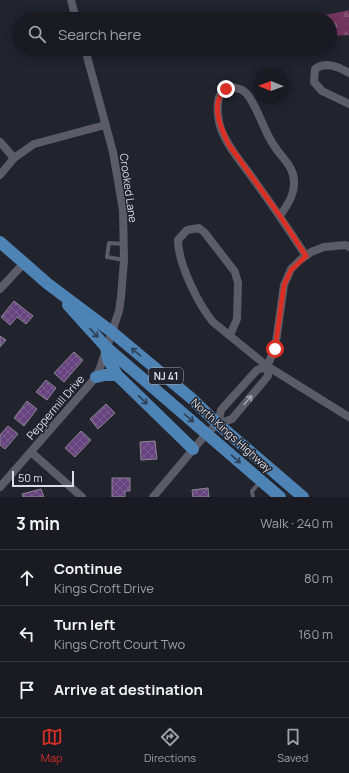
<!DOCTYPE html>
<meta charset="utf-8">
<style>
:root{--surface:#191a22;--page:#26272f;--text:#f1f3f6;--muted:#9fa1a5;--line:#373840;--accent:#d93025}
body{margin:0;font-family:Manrope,sans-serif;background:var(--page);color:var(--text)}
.compass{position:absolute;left:253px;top:68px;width:36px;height:36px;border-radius:50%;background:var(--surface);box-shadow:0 2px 10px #0003;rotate:271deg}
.scale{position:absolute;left:12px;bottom:10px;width:62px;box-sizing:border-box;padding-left:4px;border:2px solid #dddee5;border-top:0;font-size:11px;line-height:14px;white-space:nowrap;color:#dddee5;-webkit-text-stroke:3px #21232d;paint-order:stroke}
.stop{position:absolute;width:12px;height:12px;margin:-9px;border:3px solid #d93025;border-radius:50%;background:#fff}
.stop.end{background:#d93025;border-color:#fff;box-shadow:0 1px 4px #0008}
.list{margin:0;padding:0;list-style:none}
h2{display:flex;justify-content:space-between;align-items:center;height:52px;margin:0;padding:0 16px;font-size:17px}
h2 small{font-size:13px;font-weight:400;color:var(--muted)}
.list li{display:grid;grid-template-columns:26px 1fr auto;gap:12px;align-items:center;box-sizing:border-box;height:56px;padding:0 16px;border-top:1px solid var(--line)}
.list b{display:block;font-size:15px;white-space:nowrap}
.list p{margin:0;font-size:13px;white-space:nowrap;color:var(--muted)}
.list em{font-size:13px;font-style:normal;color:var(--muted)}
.icon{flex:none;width:22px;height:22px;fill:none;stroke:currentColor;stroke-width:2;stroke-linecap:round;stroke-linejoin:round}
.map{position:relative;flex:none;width:349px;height:497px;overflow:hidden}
.search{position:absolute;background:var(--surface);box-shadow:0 2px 10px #0003;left:12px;right:12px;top:12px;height:44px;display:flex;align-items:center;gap:10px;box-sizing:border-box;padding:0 14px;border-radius:22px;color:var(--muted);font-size:15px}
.sheet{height:220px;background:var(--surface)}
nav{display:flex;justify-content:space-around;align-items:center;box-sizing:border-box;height:56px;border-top:1px solid var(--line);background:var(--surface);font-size:11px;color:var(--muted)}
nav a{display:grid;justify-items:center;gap:2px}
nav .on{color:var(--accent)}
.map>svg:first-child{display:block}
.forest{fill:url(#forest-firs)}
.building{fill:url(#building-cross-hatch);stroke:#8b8590}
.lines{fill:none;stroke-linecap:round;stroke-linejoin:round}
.lane{stroke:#5b5c68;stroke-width:4}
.street{stroke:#5b5c68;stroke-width:8}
.primary{stroke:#4e83b5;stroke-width:12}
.oneway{stroke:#2e4056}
.oneway2{stroke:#a2a4ad}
.route{stroke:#d93025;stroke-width:5}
.labels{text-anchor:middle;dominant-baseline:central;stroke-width:3;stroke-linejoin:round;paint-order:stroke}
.shield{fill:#21232d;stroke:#a5a6ae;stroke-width:1}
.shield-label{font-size:10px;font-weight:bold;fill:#dddee5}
.street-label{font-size:11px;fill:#dddee5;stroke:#21232d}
</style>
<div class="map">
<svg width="349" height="497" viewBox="0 0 349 497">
<defs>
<pattern id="forest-firs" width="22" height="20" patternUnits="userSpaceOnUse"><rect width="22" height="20" fill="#72355d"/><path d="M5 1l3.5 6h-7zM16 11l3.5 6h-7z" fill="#865274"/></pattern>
<pattern id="building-cross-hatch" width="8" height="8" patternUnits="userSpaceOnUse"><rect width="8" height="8" fill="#67447f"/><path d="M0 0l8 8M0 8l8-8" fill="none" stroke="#7c5f91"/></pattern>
</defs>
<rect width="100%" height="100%" fill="#21232d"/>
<polygon class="forest" points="349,10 349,35 330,36 330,19 306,19"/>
<g class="building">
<polygon points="14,301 33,316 26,324 17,317 10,325 1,317"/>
<polygon points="0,336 6,340 0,347"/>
<polygon points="74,352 83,360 64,382 54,373"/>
<polygon points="46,380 56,388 47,400 36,392"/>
<polygon points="27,401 37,409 24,426 14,418"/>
<polygon points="106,404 115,413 98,429 90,419"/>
<polygon points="8,426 18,434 5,449 0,445 0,435"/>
<polygon points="81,431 91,440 75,457 65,448"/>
<polygon points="155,441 157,459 141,460 140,442"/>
<polygon points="112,478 130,478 130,491 125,491 125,497 112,497"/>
<polygon points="208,488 209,497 193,497 192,490"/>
<polygon points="41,489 44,497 23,497 22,494"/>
</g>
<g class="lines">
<g class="lane">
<polyline points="124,244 109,243 107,257 124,260"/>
<polyline points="253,497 252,491 261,481"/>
</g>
<g class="street">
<polyline points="71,0 76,19"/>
<path d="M349,73c-9,-6 -24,-12 -34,-4l-1,13 8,9 27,13"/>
<polyline points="0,142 14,158"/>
<polyline points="0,175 14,158 34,144 105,125"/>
<path d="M280,216c7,-11 15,-21 14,-35 0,-14 -12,-23 -19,-34 -12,-16 -16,-38 -28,-53 -2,-2 -5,-5 -8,-5 -26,-10 -23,26 -18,40 7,19 22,35 33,51 18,25 35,50 52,76"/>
<polyline points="0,289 24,263"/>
<path d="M230,335l7,-16 1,-36 -3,-11 -30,-39 -6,-5 -12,2 -9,10c0,23 20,64 35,82l54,44 82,51"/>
<polyline points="218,424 221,410 257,370 267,366"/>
<polyline points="31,452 82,497"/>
<polyline points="0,487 96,377 100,368 119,311 121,297 124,260 123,210 113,152 85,49"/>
<polyline points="153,497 207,433 218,424 232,419 268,376 267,366 275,349 284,285 291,269 300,260 311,252 324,247 346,245 349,247"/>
</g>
<g class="primary">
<polyline points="0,242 48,284 112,332 191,398 218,424 303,497"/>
<polyline points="68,305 106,347 280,497"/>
<polyline points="106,347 108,359 117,375 193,449"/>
<polyline points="96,377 105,375 117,375"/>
</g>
</g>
<defs><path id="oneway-shaft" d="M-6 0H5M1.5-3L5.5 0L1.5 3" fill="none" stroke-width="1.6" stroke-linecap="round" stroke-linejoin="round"/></defs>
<g class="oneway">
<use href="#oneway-shaft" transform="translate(94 333) rotate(47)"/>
<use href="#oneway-shaft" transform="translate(136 352) rotate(-140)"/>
<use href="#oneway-shaft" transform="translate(143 400) rotate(44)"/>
<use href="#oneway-shaft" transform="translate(189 418) rotate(41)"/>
<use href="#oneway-shaft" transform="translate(236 459) rotate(41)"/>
</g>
<use class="oneway2" href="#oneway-shaft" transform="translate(248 400) rotate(-50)"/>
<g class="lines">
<path class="route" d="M226,89c-17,14 -5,40 3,56l51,71 26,40 -15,14 -7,15 -9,64"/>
</g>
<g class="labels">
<rect class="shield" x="149" y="368" width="34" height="16" rx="3"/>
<g class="shield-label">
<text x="166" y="376">NJ 41</text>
</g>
<g class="street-label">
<text transform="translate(129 188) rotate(82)">Crooked Lane</text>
<text transform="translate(55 407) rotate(-49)">Peppermill Drive</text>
<text transform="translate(232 435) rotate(42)">North Kings Highway</text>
</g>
</g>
</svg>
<svg class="compass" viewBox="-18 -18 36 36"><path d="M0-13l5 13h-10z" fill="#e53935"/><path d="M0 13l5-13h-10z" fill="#9fa1a5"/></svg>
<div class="scale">50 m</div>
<div class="stop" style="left:275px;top:349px"></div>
<div class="stop end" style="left:226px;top:89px"></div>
<div class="search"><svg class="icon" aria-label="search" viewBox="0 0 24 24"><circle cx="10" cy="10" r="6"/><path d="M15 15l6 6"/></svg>Search here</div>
</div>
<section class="sheet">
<h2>3 min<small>Walk · 240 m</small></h2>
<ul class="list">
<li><svg class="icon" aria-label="ahead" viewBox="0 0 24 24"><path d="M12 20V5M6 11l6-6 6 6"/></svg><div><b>Continue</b><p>Kings Croft Drive</p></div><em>80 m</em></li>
<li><svg class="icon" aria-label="left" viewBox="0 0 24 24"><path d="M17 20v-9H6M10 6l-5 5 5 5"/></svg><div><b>Turn left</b><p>Kings Croft Court Two</p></div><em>160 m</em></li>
<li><svg class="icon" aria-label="arrive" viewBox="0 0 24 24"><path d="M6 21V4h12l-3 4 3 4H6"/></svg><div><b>Arrive at destination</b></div></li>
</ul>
</section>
<nav>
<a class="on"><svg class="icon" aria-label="map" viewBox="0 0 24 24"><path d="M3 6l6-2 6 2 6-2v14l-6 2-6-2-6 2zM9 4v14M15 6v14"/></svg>Map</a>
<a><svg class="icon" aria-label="directions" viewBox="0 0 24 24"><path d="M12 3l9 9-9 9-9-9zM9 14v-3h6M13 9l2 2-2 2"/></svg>Directions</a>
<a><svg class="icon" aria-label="saved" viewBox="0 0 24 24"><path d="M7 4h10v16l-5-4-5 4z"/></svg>Saved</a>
</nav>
